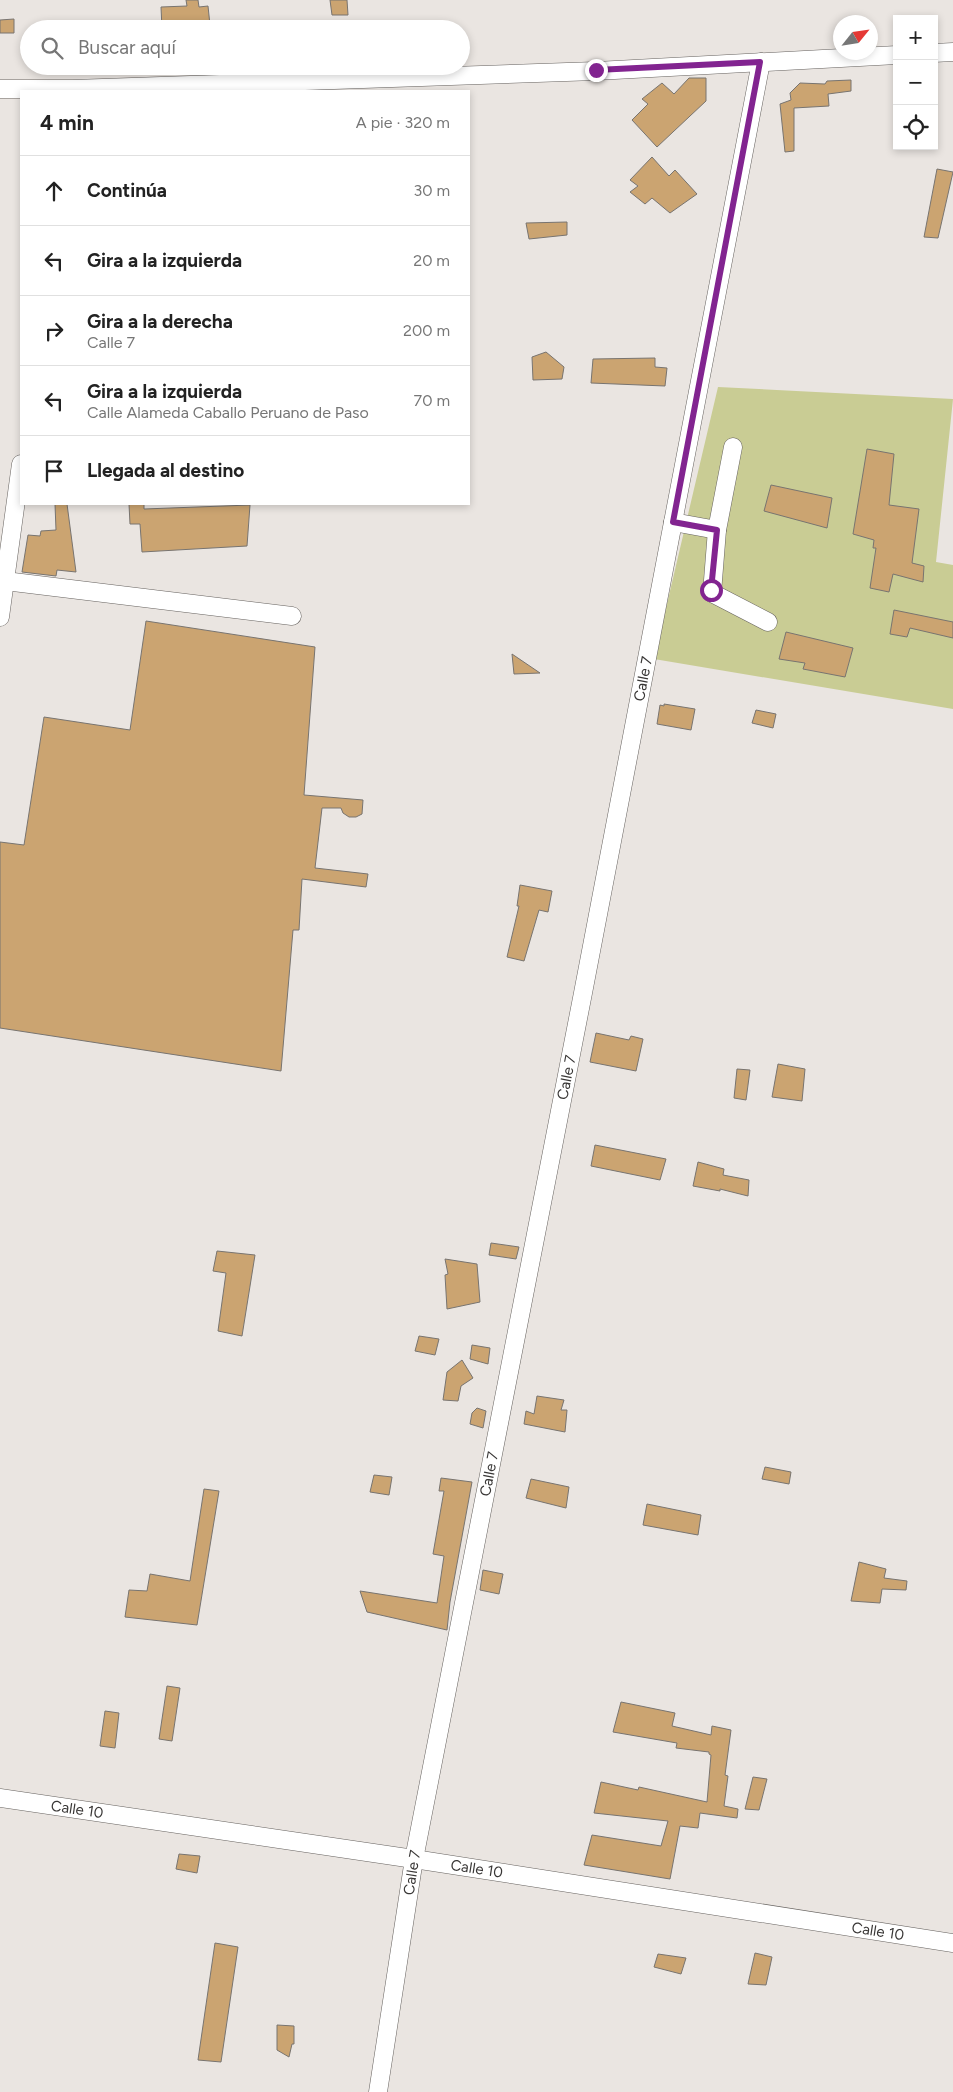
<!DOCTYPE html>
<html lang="es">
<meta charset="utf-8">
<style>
:root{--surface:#fff;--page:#f6f6f6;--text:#222;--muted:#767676;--line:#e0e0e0}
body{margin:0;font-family:Figtree,sans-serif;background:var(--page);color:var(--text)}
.controls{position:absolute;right:15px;top:15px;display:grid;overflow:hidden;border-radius:0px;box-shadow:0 2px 8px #0003}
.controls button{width:45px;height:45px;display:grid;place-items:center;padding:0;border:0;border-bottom:1px solid var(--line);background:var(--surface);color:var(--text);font:25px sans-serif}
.compass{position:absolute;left:833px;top:15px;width:45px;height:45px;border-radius:50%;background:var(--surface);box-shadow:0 2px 8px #0003;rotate:60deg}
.stop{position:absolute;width:15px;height:15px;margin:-11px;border:4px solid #822490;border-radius:50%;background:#fff}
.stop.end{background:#822490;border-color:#fff;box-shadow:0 1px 5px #0008}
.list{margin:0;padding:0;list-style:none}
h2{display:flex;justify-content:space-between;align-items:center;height:65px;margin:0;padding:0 20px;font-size:21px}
h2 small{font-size:16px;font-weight:400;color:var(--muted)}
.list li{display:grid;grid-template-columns:32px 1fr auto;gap:15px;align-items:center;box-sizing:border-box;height:70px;padding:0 20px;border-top:1px solid var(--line)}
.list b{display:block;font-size:19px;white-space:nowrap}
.list p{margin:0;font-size:16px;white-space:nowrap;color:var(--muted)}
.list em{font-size:16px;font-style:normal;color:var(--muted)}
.icon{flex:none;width:28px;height:28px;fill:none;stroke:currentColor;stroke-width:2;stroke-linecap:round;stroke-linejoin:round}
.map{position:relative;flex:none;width:953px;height:2092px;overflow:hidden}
.search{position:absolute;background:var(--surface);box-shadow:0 2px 8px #0003;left:20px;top:20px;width:450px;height:55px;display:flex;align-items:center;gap:12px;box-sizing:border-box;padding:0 18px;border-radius:28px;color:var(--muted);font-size:19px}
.panel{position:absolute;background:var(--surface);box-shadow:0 2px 8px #0003;left:20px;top:90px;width:450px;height:415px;border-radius:0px}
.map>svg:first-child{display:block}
.green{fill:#c9cc94}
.building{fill:#cba471;stroke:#787470}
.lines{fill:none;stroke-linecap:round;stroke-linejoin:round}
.minor-casing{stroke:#66625f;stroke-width:19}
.minor{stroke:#fff;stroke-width:18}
.route{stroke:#822490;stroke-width:6}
.labels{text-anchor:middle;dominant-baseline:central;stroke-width:4;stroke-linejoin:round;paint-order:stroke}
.street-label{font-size:15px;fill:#393736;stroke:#eae5e1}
</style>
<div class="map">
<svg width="953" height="2092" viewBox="0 0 953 2092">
<rect width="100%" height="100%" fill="#eae5e1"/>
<polygon class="green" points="718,387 953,399 936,562 953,565 953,709 654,659"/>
<g class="building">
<polygon points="186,0 198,0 199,7 208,6 210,25 162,29 161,7 187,6"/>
<polygon points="330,0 347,0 348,15 332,15"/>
<polygon points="14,19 14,33 0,33 0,20"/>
<polygon points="689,78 706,78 706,101 657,147 632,120 648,104 642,99 662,83 674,94"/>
<polygon points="851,80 851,91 828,94 829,106 794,108 794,151 785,152 780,104 791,100 790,93 800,83 825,84 827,81"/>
<polygon points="652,157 669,176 675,170 697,194 670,213 652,198 645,204 630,192 638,186 630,180"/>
<polygon points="937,169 953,172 938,238 924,237"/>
<polygon points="567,222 567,235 529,239 526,223"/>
<polygon points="546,352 564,367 562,379 533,380 532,357"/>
<polygon points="655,358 655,367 667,368 665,386 591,383 593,359"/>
<polygon points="867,449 894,454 889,505 919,509 912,563 924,566 923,582 893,574 889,592 870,588 876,548 873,548 874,540 853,534"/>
<polygon points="771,485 832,498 827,528 764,511"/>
<polygon points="55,504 67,504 76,572 57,570 56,576 22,572 28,535 40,536 41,531 56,530"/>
<polygon points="129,504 144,504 144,509 250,505 247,546 142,552 140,524 130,524"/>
<polygon points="894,610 953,622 953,638 910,628 907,637 890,634"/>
<polygon points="146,621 315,647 304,795 363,800 362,814 356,817 349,817 343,813 341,808 322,808 315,868 368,874 366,887 302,879 299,930 293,930 281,1071 0,1028 0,842 24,845 44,717 130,730"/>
<polygon points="786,632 853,648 845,677 803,669 805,663 779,659"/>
<polygon points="512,654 540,673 514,674"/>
<polygon points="664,704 695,709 691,730 657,724 660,705 664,706"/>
<polygon points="756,710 776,714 773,728 752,723"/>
<polygon points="520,885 552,891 548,912 539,910 524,961 507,957 519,906 517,906"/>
<polygon points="596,1033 629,1040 631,1036 643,1039 636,1071 590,1062"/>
<polygon points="778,1064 805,1069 802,1101 772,1097"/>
<polygon points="737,1069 750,1070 746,1100 734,1098"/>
<polygon points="595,1145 666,1159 660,1180 591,1166"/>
<polygon points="698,1162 724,1169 723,1175 749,1180 748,1196 720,1189 720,1191 693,1186"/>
<polygon points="491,1243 519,1247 516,1259 489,1255"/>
<polygon points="217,1251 255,1255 242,1336 218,1331 226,1273 213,1271"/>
<polygon points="445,1259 477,1264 480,1302 447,1309 445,1275 448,1274"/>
<polygon points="419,1336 439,1339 435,1355 415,1351"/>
<polygon points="472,1345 490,1348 488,1364 470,1359"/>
<polygon points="462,1360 473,1378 461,1386 458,1401 443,1400 447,1372"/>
<polygon points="537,1396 564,1400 561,1410 567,1410 565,1432 524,1424 526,1411 534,1414"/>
<polygon points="477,1408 486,1411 483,1428 470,1424 472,1413"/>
<polygon points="765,1467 791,1472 789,1484 762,1479"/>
<polygon points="374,1475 392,1477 389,1495 370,1492"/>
<polygon points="441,1478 472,1482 450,1602 447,1630 367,1612 360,1591 437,1603 444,1556 433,1554 444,1491 439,1491"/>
<polygon points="531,1479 569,1487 566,1508 526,1498"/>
<polygon points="204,1489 219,1491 197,1625 125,1617 129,1590 147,1591 150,1574 190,1581"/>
<polygon points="647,1504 701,1515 698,1535 643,1525"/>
<polygon points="859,1562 886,1569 884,1578 907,1581 906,1590 882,1589 880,1603 851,1601"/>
<polygon points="483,1570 503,1574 499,1594 480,1590"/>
<polygon points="167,1686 180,1688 172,1741 159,1739"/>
<polygon points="621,1702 675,1713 672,1726 711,1735 712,1726 731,1730 725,1775 728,1776 724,1806 738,1809 737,1818 700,1813 698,1828 680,1826 670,1879 584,1865 592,1835 661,1846 668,1821 594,1813 601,1782 638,1790 639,1787 707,1802 711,1755 709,1754 709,1752 676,1748 677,1743 613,1732"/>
<polygon points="105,1711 119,1713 115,1748 100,1746"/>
<polygon points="753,1777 767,1779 759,1810 745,1809"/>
<polygon points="179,1854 200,1856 197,1873 176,1869"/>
<polygon points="215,1943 238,1947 221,2062 198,2060"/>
<polygon points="755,1953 772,1957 766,1985 748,1984"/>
<polygon points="658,1954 686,1958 681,1974 654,1967"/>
<polygon points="277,2025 294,2026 294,2044 292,2044 289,2057 277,2050"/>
</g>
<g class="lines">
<g class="minor-casing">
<g id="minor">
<polyline points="934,53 953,52"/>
<polyline points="0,89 73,89 596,71 897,55"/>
<polyline points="673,522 717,530 733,447"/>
<polyline points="717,530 712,593 768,622"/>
<polyline points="5,581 292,616"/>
<polyline points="0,617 21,464"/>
<path id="s1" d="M0,1798l414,61 539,84"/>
<path id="s2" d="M378,2092l36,-233 169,-866 178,-931"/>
</g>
</g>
<use href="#minor" class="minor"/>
</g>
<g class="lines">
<polyline class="route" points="596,70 760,62 673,522 717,530 711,590"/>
</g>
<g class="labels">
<g class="street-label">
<text stroke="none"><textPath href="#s2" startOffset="1438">Calle 7</textPath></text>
<text stroke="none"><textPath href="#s2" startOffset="1032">Calle 7</textPath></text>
<text stroke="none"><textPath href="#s2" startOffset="628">Calle 7</textPath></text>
<text stroke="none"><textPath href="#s1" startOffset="78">Calle 10</textPath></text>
<text stroke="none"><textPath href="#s1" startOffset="482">Calle 10</textPath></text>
<text stroke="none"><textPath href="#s2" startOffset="222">Calle 7</textPath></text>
<text stroke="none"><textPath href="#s1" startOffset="888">Calle 10</textPath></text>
</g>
</g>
</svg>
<div class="controls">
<button>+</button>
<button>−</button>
<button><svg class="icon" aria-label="locate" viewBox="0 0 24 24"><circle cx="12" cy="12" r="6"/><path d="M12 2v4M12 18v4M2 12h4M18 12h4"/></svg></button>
</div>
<svg class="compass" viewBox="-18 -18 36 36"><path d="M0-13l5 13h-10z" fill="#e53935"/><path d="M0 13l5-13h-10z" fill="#767676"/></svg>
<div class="stop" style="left:711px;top:590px"></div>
<div class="stop end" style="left:596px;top:70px"></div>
<div class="search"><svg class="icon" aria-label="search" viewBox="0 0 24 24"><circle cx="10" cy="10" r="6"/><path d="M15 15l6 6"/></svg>Buscar aquí</div>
<section class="panel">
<h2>4 min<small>A pie · 320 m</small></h2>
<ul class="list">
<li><svg class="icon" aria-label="ahead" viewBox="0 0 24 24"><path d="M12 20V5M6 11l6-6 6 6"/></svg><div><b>Continúa</b></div><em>30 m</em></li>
<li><svg class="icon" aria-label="left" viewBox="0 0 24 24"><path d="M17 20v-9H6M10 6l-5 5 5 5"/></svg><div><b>Gira a la izquierda</b></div><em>20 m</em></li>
<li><svg class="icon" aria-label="right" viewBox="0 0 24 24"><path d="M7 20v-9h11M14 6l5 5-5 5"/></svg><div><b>Gira a la derecha</b><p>Calle 7</p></div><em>200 m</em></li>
<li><svg class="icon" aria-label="left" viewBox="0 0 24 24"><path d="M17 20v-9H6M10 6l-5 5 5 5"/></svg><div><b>Gira a la izquierda</b><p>Calle Alameda Caballo Peruano de Paso</p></div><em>70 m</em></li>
<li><svg class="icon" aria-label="arrive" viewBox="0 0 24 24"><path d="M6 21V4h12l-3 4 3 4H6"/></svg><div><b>Llegada al destino</b></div></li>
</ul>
</section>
</div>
